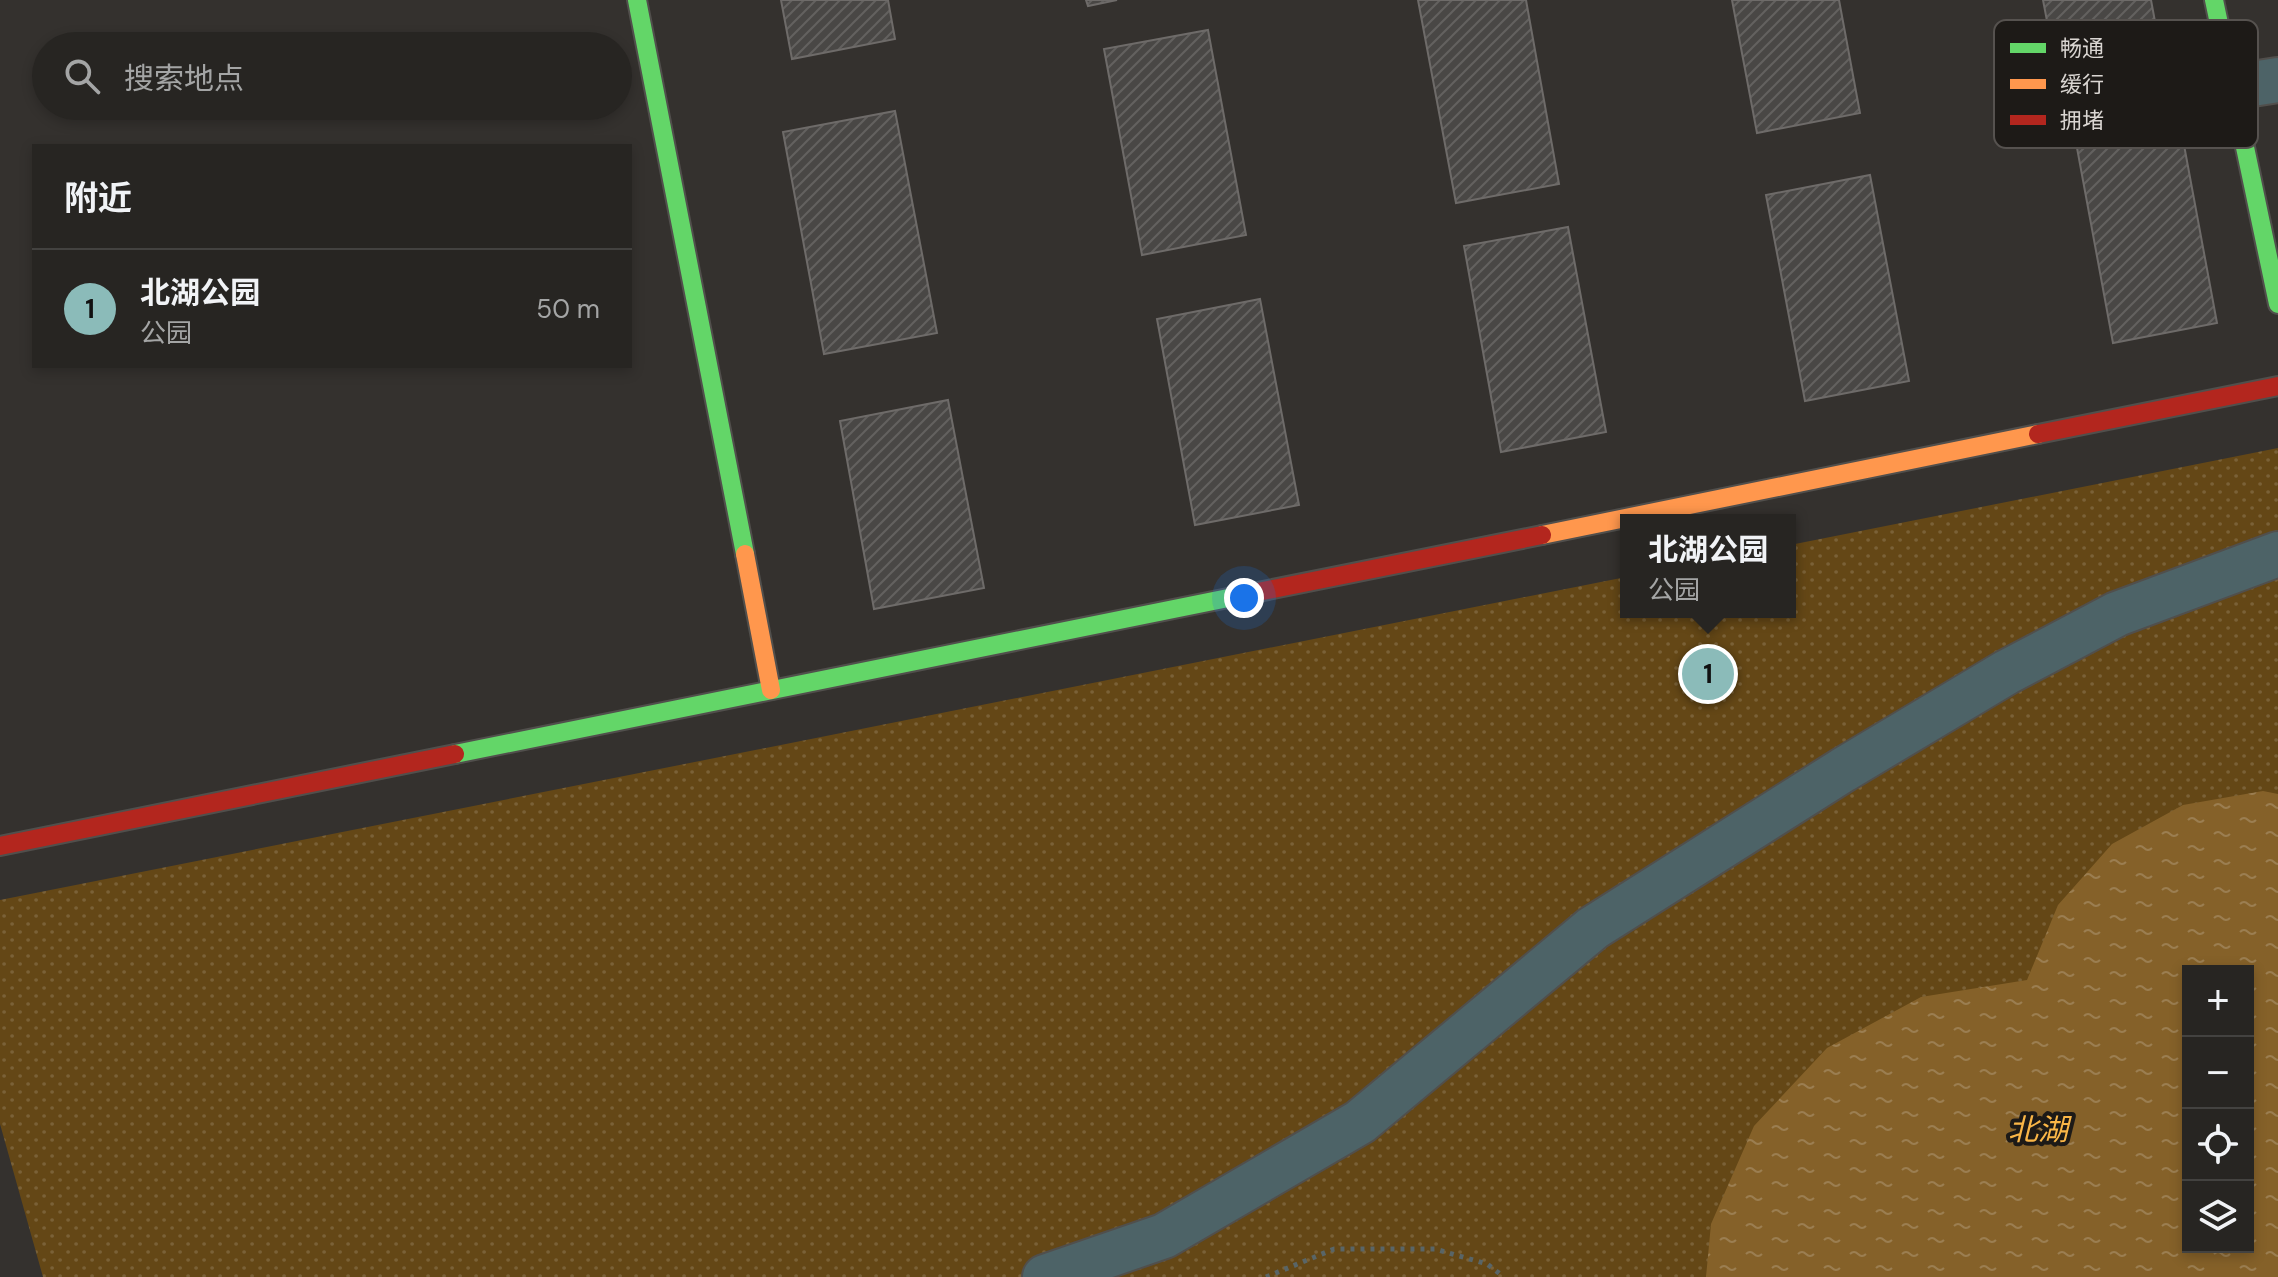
<!DOCTYPE html>
<html lang="zh">
<meta charset="utf-8">
<style>
:root{--surface:#272522;--page:#33312f;--text:#f1f3f6;--muted:#a4a5a5;--line:#434240;--accent:#8bbbb9}
body{margin:0;font-family:"DM Sans","Noto Sans SC",sans-serif;background:var(--page);color:var(--text)}
.controls{position:absolute;right:24px;bottom:24px;display:grid;overflow:hidden;border-radius:0px;box-shadow:0 4px 12px #0003}
.controls button{width:72px;height:72px;display:grid;place-items:center;padding:0;border:0;border-bottom:2px solid var(--line);background:var(--surface);color:var(--text);font:40px sans-serif}
.you{position:absolute;left:1244px;top:598px;width:28px;height:28px;margin:-20px;border:6px solid #fff;border-radius:50%;background:#1a73e8;box-shadow:0 0 0 12px #1a73e833}
.badge{display:grid;place-items:center;width:52px;height:52px;border-radius:50%;background:var(--accent);color:#111;font-size:26px;font-weight:700}
.pin{position:absolute;translate:-50% -50%;border:4px solid #fff;box-shadow:0 2px 8px #0006}
.popup{position:absolute;left:1620px;top:514px;width:176px;height:104px;box-sizing:border-box;display:grid;place-content:center;border-radius:0px;background:var(--surface);filter:drop-shadow(0 2px 6px #0005);font-size:26px;white-space:nowrap;color:var(--muted)}
.popup b{font-size:30px;color:var(--text)}
.popup::after{content:'';position:absolute;left:50%;top:100%;margin-left:-16px;border:16px solid transparent;border-top-color:var(--surface)}
.list{margin:0;padding:0;list-style:none}
h2{display:flex;justify-content:space-between;align-items:center;height:104px;margin:0;padding:0 32px;font-size:34px}
h2 small{font-size:26px;font-weight:400;color:var(--muted)}
.list li{display:grid;grid-template-columns:52px 1fr auto;gap:24px;align-items:center;box-sizing:border-box;height:120px;padding:0 32px;border-top:2px solid var(--line)}
.list b{display:block;font-size:30px;white-space:nowrap}
.list p{margin:0;font-size:26px;white-space:nowrap;color:var(--muted)}
.list em{font-size:26px;font-style:normal;color:var(--muted)}
.icon{flex:none;width:44px;height:44px;fill:none;stroke:currentColor;stroke-width:2;stroke-linecap:round;stroke-linejoin:round}
.map{position:relative;flex:none;width:2278px;height:1277px;overflow:hidden}
.search{position:absolute;background:var(--surface);box-shadow:0 4px 12px #0003;left:32px;top:32px;width:600px;height:88px;display:flex;align-items:center;gap:20px;box-sizing:border-box;padding:0 28px;border-radius:44px;color:var(--muted);font-size:30px}
.panel{position:absolute;background:var(--surface);box-shadow:0 4px 12px #0003;left:32px;top:144px;width:600px;height:224px;border-radius:0px}
.map>svg:first-child{display:block}
.park{fill:url(#park-dots);fill-rule:evenodd}
.water{fill:url(#water-ripples);fill-rule:evenodd}
.building{fill:url(#building-hatch);stroke:#6e6b69;stroke-width:2}
.lines{fill:none;stroke-linecap:round;stroke-linejoin:round}
.street-casing{stroke:#514f4c;stroke-width:48}
.fast-casing{stroke:#514f4c;stroke-width:22}
.slow-casing{stroke:#514f4c;stroke-width:22}
.jam-casing{stroke:#514f4c;stroke-width:22}
.path{stroke:#596567;stroke-width:5;stroke-dasharray:4 6;stroke-linecap:butt}
.street{stroke:#4d6367;stroke-width:44}
.fast{stroke:#63d668;stroke-width:18}
.slow{stroke:#ff974d;stroke-width:18}
.jam{stroke:#b3261e;stroke-width:18}
.labels{text-anchor:middle;dominant-baseline:central;stroke-width:8;stroke-linejoin:round;paint-order:stroke}
.water-label{font-size:30px;font-style:italic;fill:#fab647;stroke:#1d1a17}
.key{fill:#1d1a17;stroke:#56524f;stroke-width:2}
.key-label{font-size:22px;fill:#dad6d2}
</style>
<div class="map">
<svg width="2278" height="1277" viewBox="0 0 2278 1277">
<defs>
<pattern id="park-dots" width="8" height="8" patternUnits="userSpaceOnUse" patternTransform="scale(2)"><rect width="8" height="8" fill="#644716"/><path d="M2 2h.1M6 6h.1" fill="none" stroke="#7a6137" stroke-width="1.8" stroke-linecap="round"/></pattern>
<pattern id="water-ripples" width="26" height="14" patternUnits="userSpaceOnUse" patternTransform="scale(2)"><rect width="26" height="14" fill="#856129"/><path d="M2 4q2-2 4 0t4 0M15 11q2-2 4 0t4 0" fill="none" stroke="#9b7e51"/></pattern>
<pattern id="building-hatch" width="6" height="6" patternUnits="userSpaceOnUse" patternTransform="scale(2)"><rect width="6" height="6" fill="#494745"/><path d="M-1 1l2-2M0 6l6-6M5 7l2-2" fill="none" stroke="#63615f"/></pattern>
</defs>
<rect width="100%" height="100%" fill="#34312e"/>
<path class="park" d="M2278,448v829h-2235l-43,-153v-224l1626,-323v35h164v-67zM2188,971h60v276h-60z"/>
<path class="water" d="M2263,791l15,3v483h-572l5,-53 43,-98 73,-78 94,-51 106,-17 31,-75 54,-61 71,-39zM2188,971h60v276h-60z"/>
<g class="building">
<polygon points="781,0 888,0 895,39 792,59"/>
<polygon points="1086,0 1117,0 1088,6"/>
<polygon points="1418,0 1526,0 1559,184 1456,203"/>
<polygon points="1732,0 1839,0 1860,113 1757,133"/>
<polygon points="2043,0 2151,0 2164,70 2060,89"/>
<polygon points="1208,30 1246,235 1142,255 1104,49"/>
<polygon points="895,111 937,333 824,354 783,132"/>
<polygon points="2179,118 2217,323 2113,343 2075,137"/>
<polygon points="1870,175 1909,381 1805,401 1766,195"/>
<polygon points="1568,227 1606,432 1501,452 1464,246"/>
<polygon points="1260,299 1299,505 1195,525 1157,319"/>
<polygon points="948,400 984,588 874,609 840,421"/>
</g>
<g class="lines">
<g class="street-casing">
<g id="street">
<polyline points="2233,87 2278,80"/>
<polyline points="1045,1277 1164,1236 1360,1122 1593,928 1843,770 2007,672 2117,614 2278,554"/>
</g>
</g>
<g class="fast-casing">
<g id="fast">
<polyline points="637,0 745,554"/>
<polyline points="2214,0 2278,304"/>
<polyline points="455,754 1248,594"/>
</g>
</g>
<g class="slow-casing">
<g id="slow">
<polyline points="1542,535 2038,434"/>
<polyline points="745,554 771,690"/>
</g>
</g>
<g class="jam-casing">
<g id="jam">
<polyline points="2038,434 2278,386"/>
<polyline points="1248,594 1542,535"/>
<polyline points="0,846 455,754"/>
</g>
</g>
<polyline class="path" points="1266,1277 1334,1249 1435,1249 1487,1264 1504,1277"/>
<use href="#street" class="street"/>
<use href="#fast" class="fast"/>
<use href="#slow" class="slow"/>
<use href="#jam" class="jam"/>
</g>
<g class="labels">
<g class="water-label">
<text x="2038" y="1129">北湖</text>
</g>
</g>
<rect x="1994" y="20" width="264" height="128" rx="12" class="key"/>
<rect x="2010" y="43" width="36" height="10" fill="#63d668"/>
<rect x="2010" y="79" width="36" height="10" fill="#ff974d"/>
<rect x="2010" y="115" width="36" height="10" fill="#b3261e"/>
<g class="key-label">
<text x="2060" y="56">畅通</text>
<text x="2060" y="92">缓行</text>
<text x="2060" y="128">拥堵</text>
</g>
</svg>
<div class="controls">
<button>+</button>
<button>−</button>
<button><svg class="icon" aria-label="locate" viewBox="0 0 24 24"><circle cx="12" cy="12" r="6"/><path d="M12 2v4M12 18v4M2 12h4M18 12h4"/></svg></button>
<button><svg class="icon" aria-label="layers" viewBox="0 0 24 24"><path d="M12 4l9 5-9 5-9-5zM3 14l9 5 9-5"/></svg></button>
</div>
<div class="you"></div>
<div class="pin badge" style="left:1708px;top:674px">1</div>
<div class="popup"><b>北湖公园</b>公园</div>
<div class="search"><svg class="icon" aria-label="search" viewBox="0 0 24 24"><circle cx="10" cy="10" r="6"/><path d="M15 15l6 6"/></svg>搜索地点</div>
<section class="panel">
<h2>附近<small></small></h2>
<ul class="list">
<li><span class="badge">1</span><div><b>北湖公园</b><p>公园</p></div><em>50 m</em></li>
</ul>
</section>
</div>
